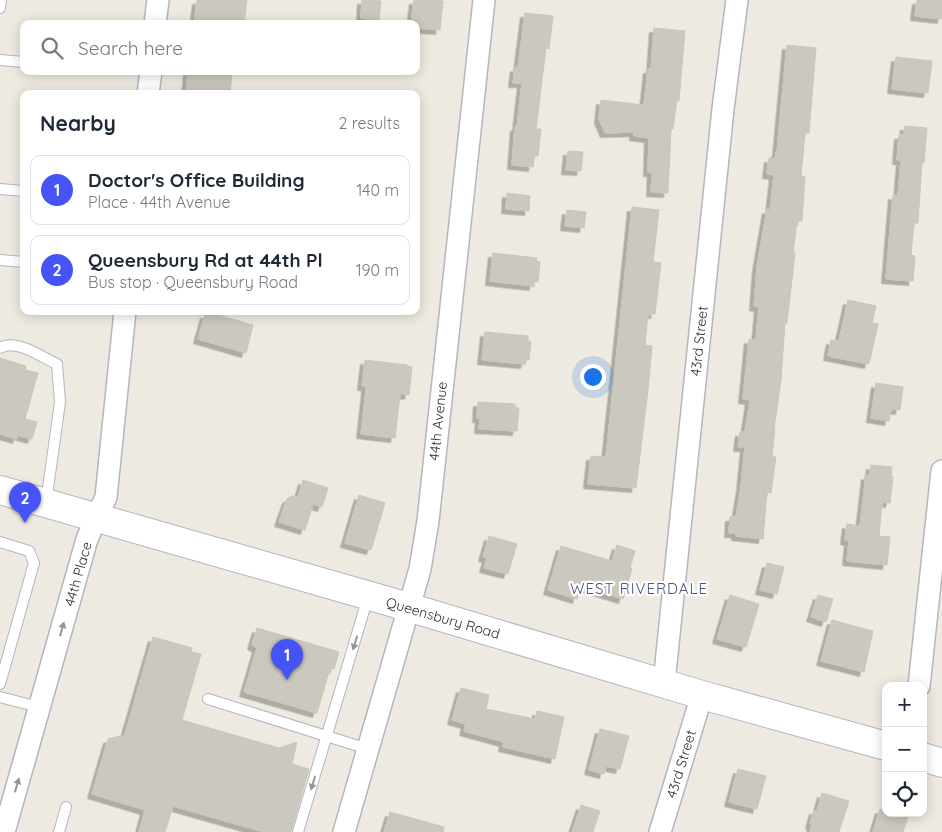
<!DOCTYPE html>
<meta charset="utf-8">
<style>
:root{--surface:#fff;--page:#f6f6f7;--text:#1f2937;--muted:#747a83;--line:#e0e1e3;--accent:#4654f7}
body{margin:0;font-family:Quicksand,sans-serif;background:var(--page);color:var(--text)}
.controls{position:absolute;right:15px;bottom:15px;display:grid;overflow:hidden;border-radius:10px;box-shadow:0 2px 12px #0003}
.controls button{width:45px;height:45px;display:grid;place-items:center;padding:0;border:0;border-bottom:1px solid var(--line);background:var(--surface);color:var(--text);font:25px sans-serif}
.you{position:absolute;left:592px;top:376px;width:18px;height:18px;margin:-12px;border:4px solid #fff;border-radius:50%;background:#1a73e8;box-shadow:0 0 0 8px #1a73e833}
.badge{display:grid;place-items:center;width:32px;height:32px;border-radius:50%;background:var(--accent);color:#fff;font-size:16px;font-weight:700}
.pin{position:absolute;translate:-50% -41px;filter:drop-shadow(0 1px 2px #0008)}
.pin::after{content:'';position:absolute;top:26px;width:18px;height:15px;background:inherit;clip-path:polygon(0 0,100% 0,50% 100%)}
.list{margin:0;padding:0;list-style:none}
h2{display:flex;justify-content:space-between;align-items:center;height:65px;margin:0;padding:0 20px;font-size:21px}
h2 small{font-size:16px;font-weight:400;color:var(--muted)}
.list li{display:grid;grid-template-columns:32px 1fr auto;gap:15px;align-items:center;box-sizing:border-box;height:70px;margin:0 10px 10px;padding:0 10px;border:1px solid var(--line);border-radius:10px}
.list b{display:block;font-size:19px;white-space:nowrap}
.list p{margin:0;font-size:16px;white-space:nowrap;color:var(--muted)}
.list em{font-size:16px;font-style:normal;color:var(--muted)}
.icon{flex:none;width:28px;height:28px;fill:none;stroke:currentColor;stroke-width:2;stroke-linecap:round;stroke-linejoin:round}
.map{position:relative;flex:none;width:942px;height:832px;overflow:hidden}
.search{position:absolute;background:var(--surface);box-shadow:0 2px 12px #0003;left:20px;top:20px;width:400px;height:55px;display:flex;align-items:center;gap:12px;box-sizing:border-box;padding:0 18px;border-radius:10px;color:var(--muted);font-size:19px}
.panel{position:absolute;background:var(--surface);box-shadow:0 2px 12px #0003;left:20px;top:90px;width:400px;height:225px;border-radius:10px}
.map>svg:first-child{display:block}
.building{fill:#cbc8bf;stroke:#cac6ba;filter:url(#shadow)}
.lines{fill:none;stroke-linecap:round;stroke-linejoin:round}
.lane-casing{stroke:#b4b5c0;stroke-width:12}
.street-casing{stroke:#b4b5c0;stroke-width:24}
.secondary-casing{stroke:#b4b5c0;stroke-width:30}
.lane{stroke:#fff;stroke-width:10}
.street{stroke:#fff;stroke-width:21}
.secondary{stroke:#fff;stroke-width:28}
.oneway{fill:#969696}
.labels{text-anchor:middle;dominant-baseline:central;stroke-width:4.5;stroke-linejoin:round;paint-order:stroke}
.street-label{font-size:14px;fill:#2e2e2e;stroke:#fff}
.neighbourhood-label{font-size:15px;letter-spacing:1px;fill:#4e527f;stroke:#fff}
</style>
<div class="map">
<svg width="942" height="832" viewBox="0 0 942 832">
<defs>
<filter id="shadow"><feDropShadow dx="-4.5" dy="4.5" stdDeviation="0" flood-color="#0004"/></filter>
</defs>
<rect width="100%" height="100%" fill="#efeae1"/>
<g class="building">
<polygon points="197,0 247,0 244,24 194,24"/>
<polygon points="362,0 381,1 379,20 361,18"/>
<polygon points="414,0 443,1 440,30 416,28 416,24 411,24"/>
<polygon points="917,0 942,0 942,19 915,16"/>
<polygon points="525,13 553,16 549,49 546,48 536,129 541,129 538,156 534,156 533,167 512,165 515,127 517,127 522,83 513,83 515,67 518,68"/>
<polygon points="654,28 685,31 679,101 677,100 673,129 671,129 668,193 651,192 652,172 648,172 649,138 634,136 634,132 605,133 599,119 601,100 644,105 648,69 651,69"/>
<polygon points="787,45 816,48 809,133 805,133 801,176 805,177 802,221 797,221 793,253 795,253 787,323 785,323 781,381 774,428 775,428 772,457 776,457 771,493 767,492 763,539 736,536 736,533 729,533 730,517 736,517 741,487 745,447 738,447 740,432 745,432 750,400 743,399 749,339 756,340 759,307 754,306 757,267 767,209 770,210 774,175 767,174 769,158 775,159 776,152 777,152"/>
<polygon points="896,57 932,61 928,93 892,89"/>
<polygon points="188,71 232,73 230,94 186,94"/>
<polygon points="905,126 927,128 924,163 922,162 918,223 914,223 911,255 915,256 913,281 886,279 893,195 898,196 901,160 897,160 899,135 904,135"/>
<polygon points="568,151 583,152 581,171 566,170"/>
<polygon points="507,193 530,196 529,211 506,209"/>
<polygon points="632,207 659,210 653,262 661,263 655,314 648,314 645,345 652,346 648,390 636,488 588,484 591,456 606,457"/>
<polygon points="567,210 586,212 584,228 565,226"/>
<polygon points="493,253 537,258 536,261 540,262 538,282 534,281 534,286 490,281"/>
<polygon points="848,300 876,306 872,323 878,324 869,364 828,356 831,340 839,341"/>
<polygon points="211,313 253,325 246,353 198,339 205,314 211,315"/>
<polygon points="485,332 528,336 528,341 531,342 529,360 526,360 525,364 482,360"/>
<polygon points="0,358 26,366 25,370 38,373 25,419 37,422 32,439 18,435 17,439 0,434"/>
<polygon points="365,360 407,365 407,366 412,367 409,395 400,394 395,438 361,434 366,390 366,386 362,386"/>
<polygon points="876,383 903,387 900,410 891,409 889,421 871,418"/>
<polygon points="478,402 515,404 515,407 519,408 517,431 479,429 480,418 477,418"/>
<polygon points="871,465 892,467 891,477 893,477 890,503 882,502 879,536 890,537 887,565 847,561 849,541 845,540 847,524 860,526 866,475 869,476"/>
<polygon points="303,480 328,488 322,507 313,504 305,530 279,522 287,499 292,496 298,497"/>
<polygon points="359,495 385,503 371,550 345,543"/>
<polygon points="489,536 517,544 508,574 484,568 487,558 483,557"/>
<polygon points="617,545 635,551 630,568 632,569 623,599 580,586 577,599 548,590 561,546 612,561"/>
<polygon points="767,563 784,567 777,594 760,590"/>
<polygon points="730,595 759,604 746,647 717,639"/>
<polygon points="818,595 833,599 826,622 811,617"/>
<polygon points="832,620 873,631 864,672 821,661"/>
<polygon points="257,628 339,652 334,669 330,668 317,713 244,692 257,648 252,645"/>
<polygon points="153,637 192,648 191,652 201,654 182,720 279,748 297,742 292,764 309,769 291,832 264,832 173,806 165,832 139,832 145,810 92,794 108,739 120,736 124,737"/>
<polygon points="461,688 489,695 486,709 535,719 537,711 564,717 555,759 503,747 504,742 464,731 466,724 452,720"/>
<polygon points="600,729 629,736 620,769 606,766 604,774 589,770"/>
<polygon points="738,769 766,776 757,809 729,802"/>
<polygon points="822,793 849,801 839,832 810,832 812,825 810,824 814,810 817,811"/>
<polygon points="581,805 600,811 593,832 572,832"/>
<polygon points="880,809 886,810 886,813 896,813 908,817 903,832 873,832"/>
<polygon points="390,812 444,827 443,832 384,832"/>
</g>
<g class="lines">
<g class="lane-casing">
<g id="lane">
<polyline points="0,8 1,0"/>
<polyline points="0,60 24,62"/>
<polyline points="0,189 24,191"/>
<polyline points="0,260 24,262"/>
<path d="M0,348c16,-10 41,9 57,16l3,38 -14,101"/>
<polyline points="0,542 29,551 34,563 0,684"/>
<polyline points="0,697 39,707"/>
<polyline points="208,699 368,749"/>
<polyline points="59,832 66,807"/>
<polyline points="298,832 368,597"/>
</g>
</g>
<g class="street-casing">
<g id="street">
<polyline points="155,24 158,0"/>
<polyline points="148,94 151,71"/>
<polyline points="664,683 723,109 737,0"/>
<polyline points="919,686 942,471"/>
<polyline points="4,832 87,539 106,497 125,311"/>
<polyline points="344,832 420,569 428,521 484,0"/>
<polyline points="660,832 702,695"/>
</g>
</g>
<g class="secondary-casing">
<g id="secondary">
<polyline points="0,490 391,602 702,695 886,746"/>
<polyline points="923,757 942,763"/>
</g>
</g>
<use href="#lane" class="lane"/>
<use href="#street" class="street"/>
<use href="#secondary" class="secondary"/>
</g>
<defs><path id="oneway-solid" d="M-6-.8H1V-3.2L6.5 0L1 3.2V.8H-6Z" transform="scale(1.25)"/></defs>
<g class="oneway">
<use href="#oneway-solid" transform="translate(62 629) rotate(-74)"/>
<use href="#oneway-solid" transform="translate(355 643) rotate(107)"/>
<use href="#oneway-solid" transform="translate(313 783) rotate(107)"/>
<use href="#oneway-solid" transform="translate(17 785) rotate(-74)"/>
</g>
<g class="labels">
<g class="street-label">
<text transform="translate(699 341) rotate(-84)">43rd Street</text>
<text transform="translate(438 421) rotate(-84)">44th Avenue</text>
<text transform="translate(78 574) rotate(-74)">44th Place</text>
<text transform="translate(443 618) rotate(16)">Queensbury Road</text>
<text transform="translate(681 764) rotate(-73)">43rd Street</text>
</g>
<g class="neighbourhood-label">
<text x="639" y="588">WEST RIVERDALE</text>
</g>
</g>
</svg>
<div class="controls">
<button>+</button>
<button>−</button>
<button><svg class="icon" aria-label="locate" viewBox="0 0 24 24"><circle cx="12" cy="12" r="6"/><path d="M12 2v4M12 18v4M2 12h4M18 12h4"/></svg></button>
</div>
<div class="you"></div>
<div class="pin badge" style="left:287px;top:680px">1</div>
<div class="pin badge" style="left:25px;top:523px">2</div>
<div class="search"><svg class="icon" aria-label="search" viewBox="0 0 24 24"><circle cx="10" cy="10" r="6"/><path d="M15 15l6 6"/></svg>Search here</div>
<section class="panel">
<h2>Nearby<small>2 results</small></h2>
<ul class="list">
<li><span class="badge">1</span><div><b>Doctor's Office Building</b><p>Place · 44th Avenue</p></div><em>140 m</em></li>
<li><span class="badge">2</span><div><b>Queensbury Rd at 44th Pl</b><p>Bus stop · Queensbury Road</p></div><em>190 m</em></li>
</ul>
</section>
</div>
